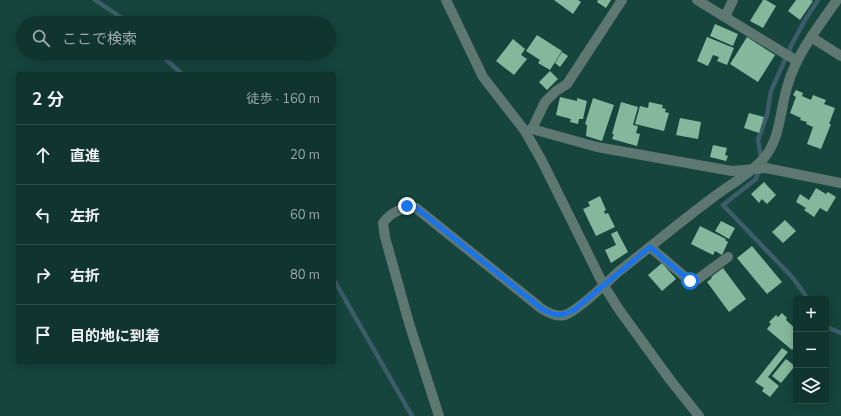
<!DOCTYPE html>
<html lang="ja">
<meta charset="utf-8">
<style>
:root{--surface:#10342e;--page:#193c36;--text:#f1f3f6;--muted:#9caaaa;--line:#304f4a}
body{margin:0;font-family:"Nunito Sans","Noto Sans JP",sans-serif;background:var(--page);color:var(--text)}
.controls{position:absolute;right:12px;bottom:12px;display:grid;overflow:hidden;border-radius:4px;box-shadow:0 2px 10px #0003}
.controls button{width:36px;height:36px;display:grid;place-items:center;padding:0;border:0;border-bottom:1px solid var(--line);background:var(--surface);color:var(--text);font:20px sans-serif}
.stop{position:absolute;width:12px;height:12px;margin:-9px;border:3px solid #1a73e8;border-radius:50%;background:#fff}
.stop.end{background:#1a73e8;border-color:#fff;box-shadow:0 1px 4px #0008}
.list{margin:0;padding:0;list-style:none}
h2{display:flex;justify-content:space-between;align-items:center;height:52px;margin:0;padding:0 16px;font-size:17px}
h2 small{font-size:13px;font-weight:400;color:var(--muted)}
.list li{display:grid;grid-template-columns:26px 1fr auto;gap:12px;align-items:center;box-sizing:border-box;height:60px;padding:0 16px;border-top:1px solid var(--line)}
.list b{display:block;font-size:15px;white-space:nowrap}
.list em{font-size:13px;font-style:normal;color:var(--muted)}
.icon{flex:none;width:22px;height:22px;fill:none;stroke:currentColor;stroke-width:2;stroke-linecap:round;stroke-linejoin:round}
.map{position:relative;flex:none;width:841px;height:416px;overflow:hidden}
.search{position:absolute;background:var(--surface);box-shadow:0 2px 10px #0003;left:16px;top:16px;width:320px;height:44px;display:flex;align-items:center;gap:10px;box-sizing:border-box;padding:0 14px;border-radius:22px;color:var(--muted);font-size:15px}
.panel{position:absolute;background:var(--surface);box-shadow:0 2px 10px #0003;left:16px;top:72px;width:320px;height:292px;border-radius:4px}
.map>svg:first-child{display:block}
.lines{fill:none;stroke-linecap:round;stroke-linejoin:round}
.stream{stroke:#3c5d69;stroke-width:4.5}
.building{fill:#85b79c}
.minor{stroke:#5e7771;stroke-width:10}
.route{stroke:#1a73e8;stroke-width:5}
</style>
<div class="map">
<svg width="841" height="416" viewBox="0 0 841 416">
<rect width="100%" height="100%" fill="#15453d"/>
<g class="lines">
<g class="stream">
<polyline points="95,0 119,16 127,23"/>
<polyline points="159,53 182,74"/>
<polyline points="761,158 758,140 767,115 771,91 792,44 805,20 818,0"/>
<polyline points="759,169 756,179 723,205 793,278 808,299"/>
<polyline points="334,280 412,416"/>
<polyline points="826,327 841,333"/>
</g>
</g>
<g class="building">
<polygon points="554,0 578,0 581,2 573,14"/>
<polygon points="598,0 611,0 606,8 597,2"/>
<polygon points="763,0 766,0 776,6 763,28 750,21"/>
<polygon points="796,0 811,0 813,1 800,20 788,11"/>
<polygon points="715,24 738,34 733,46 710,36"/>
<polygon points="537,35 562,51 550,70 538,63 540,60 526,51"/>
<polygon points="707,37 734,48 727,65 717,61 719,57 713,55 708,66 697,61"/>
<polygon points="747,37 775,55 758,82 730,64"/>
<polygon points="513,39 525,49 521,55 527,59 514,75 496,61"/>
<polygon points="562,52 568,56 560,67 555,63"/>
<polygon points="550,71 558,79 547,90 539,82"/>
<polygon points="796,90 803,93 802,96 811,100 813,95 826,100 824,104 835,108 829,124 831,124 821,149 807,144 813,127 806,124 807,122 800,120 801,118 790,113 796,97 793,95"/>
<polygon points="560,97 577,101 577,98 587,101 583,119 579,119 578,124 570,122 571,119 556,115"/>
<polygon points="593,98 614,105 602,141 586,136 587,125 585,124"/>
<polygon points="621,102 638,107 633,125 638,126 636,133 640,134 637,146 612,139 614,134 612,134"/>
<polygon points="649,102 663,105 662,108 666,109 665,112 669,113 664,131 635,124 640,106 648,108"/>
<polygon points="749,113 764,117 759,133 744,128"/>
<polygon points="680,118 701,122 698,139 676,135"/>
<polygon points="713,145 727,148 725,155 728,156 726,161 710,157"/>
<polygon points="764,182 776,195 767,204 762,199 759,203 751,194"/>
<polygon points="816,188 826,194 828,192 836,197 827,212 820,208 814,217 804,210 806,208 796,202 800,194 809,200"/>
<polygon points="600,196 606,210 604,211 605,214 608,213 615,227 596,236 583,209 590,206 588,202"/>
<polygon points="785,220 796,231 783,243 772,232"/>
<polygon points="721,221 735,228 729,239 715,231"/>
<polygon points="700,226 726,239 725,240 728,242 722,255 715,251 713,255 691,244"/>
<polygon points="617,231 628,252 611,263 605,250 616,245 611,234"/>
<polygon points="752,246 782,282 767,294 737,258"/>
<polygon points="662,263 676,279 662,291 648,275"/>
<polygon points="723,268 746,299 729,312 707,282 712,278 711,277"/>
<polygon points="782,313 787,318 786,320 796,329 796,351 793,349 792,350 767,329 771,324 769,322 776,315 778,317"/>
<polygon points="782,348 788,352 768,377 779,386 770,397 762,391 764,388 755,382"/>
<polygon points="786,359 795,366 781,383 772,376"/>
</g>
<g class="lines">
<g class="minor">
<polyline points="446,0 483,77 525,131 542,161 604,286 620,311 671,381 699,416"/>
<polyline points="697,0 797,61"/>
<polyline points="725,17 733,0"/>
<polyline points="811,37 841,56"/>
<polyline points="532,129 545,102 556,91 567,84 622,0"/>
<polyline points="525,131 532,129 597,147 732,171 766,168 841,183"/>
<polyline points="650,247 690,281 695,281 728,257"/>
<path d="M439,416l-30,-93 -24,-86 -2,-14c7,-10 20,-17 33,-15l126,101c7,4 14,8 23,6 12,-4 43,-33 53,-43 31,-24 62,-50 93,-73 16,-13 40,-25 53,-41 17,-20 16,-50 24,-74 9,-31 31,-58 49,-84"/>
</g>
</g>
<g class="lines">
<path class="route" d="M407,206l9,2 8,6 118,95c13,7 18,8 32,1l76,-63 40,34"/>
</g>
</svg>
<div class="controls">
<button>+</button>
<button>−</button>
<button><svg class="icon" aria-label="layers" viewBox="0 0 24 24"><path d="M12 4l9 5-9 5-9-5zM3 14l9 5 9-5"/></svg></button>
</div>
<div class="stop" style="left:690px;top:281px"></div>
<div class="stop end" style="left:407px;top:206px"></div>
<div class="search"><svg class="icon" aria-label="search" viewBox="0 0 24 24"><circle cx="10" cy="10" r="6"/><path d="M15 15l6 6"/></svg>ここで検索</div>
<section class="panel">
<h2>2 分<small>徒歩 · 160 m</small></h2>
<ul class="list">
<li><svg class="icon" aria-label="ahead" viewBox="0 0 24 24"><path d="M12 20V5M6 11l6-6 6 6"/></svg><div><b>直進</b></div><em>20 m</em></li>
<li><svg class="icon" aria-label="left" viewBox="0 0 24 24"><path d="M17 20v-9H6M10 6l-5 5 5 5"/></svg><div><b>左折</b></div><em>60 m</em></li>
<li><svg class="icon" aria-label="right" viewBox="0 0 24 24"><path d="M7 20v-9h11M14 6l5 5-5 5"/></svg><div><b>右折</b></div><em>80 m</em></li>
<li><svg class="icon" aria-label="arrive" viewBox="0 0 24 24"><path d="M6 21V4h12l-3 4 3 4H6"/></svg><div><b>目的地に到着</b></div></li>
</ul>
</section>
</div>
